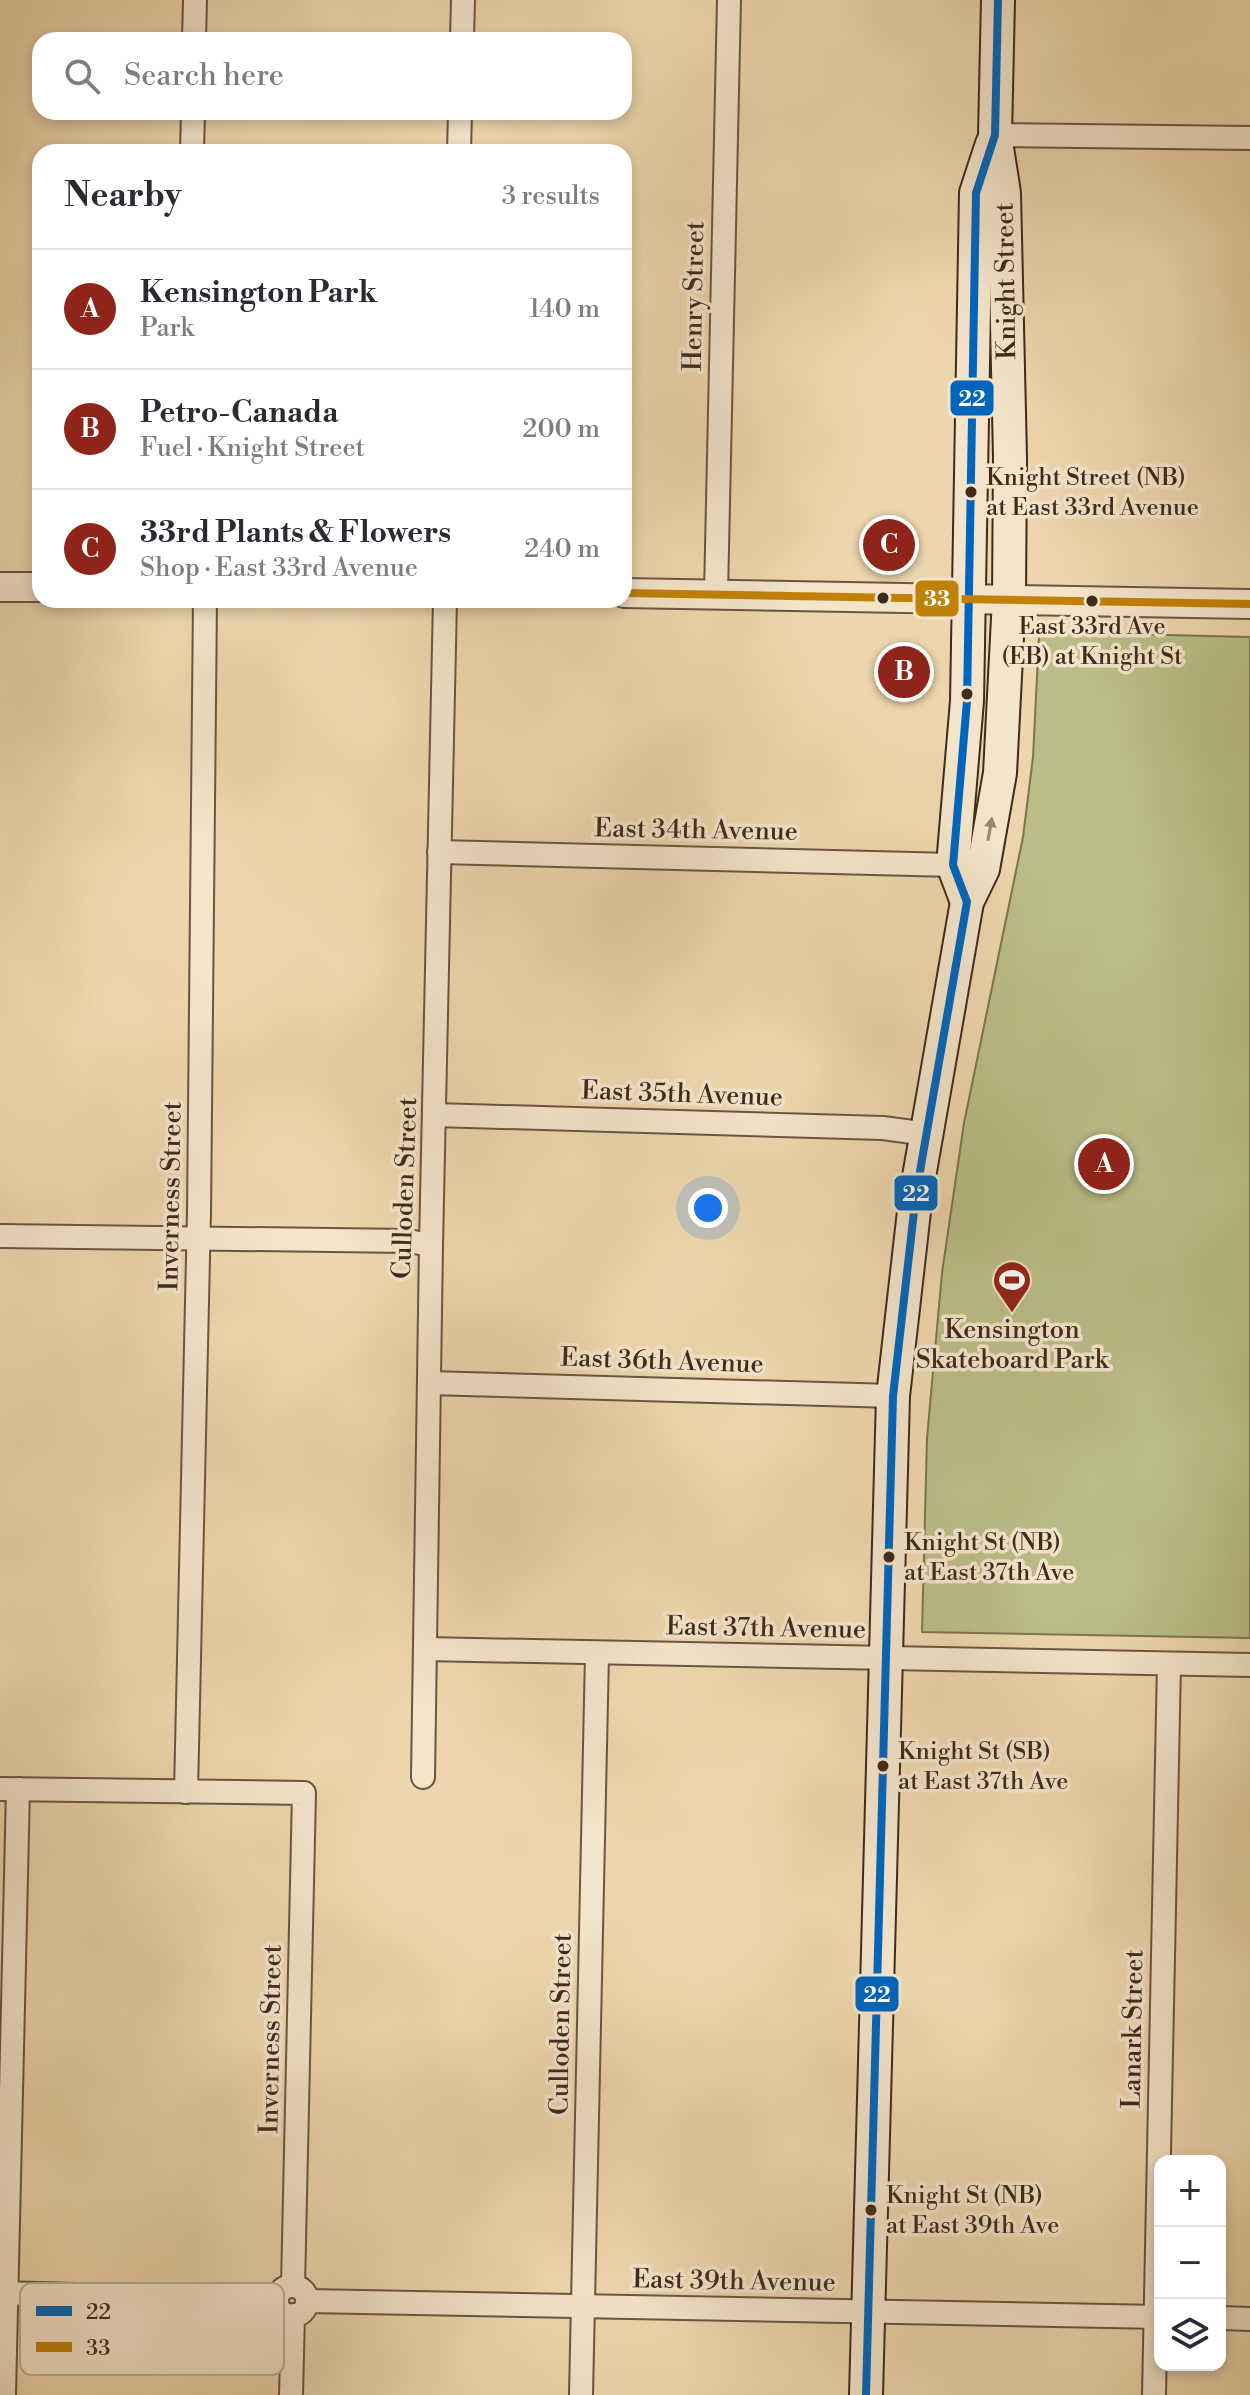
<!DOCTYPE html>
<meta charset="utf-8">
<style>
:root{--surface:#fff;--page:#f2f2f3;--text:#2b2b33;--muted:#7c7c81;--line:#e1e1e2;--accent:#8f2418}
body{margin:0;font-family:"Libre Bodoni",serif;background:var(--page);color:var(--text)}
.controls{position:absolute;right:24px;bottom:24px;display:grid;overflow:hidden;border-radius:16px;box-shadow:0 4px 12px #0003}
.controls button{width:72px;height:72px;display:grid;place-items:center;padding:0;border:0;border-bottom:2px solid var(--line);background:var(--surface);color:var(--text);font:40px sans-serif}
.you{position:absolute;left:708px;top:1208px;width:28px;height:28px;margin:-20px;border:6px solid #fff;border-radius:50%;background:#1a73e8;box-shadow:0 0 0 12px #1a73e833}
.badge{display:grid;place-items:center;width:52px;height:52px;border-radius:50%;background:var(--accent);color:#fff;font-size:26px;font-weight:700}
.pin{position:absolute;translate:-50% -50%;border:4px solid #fff;box-shadow:0 2px 8px #0006}
.list{margin:0;padding:0;list-style:none}
h2{display:flex;justify-content:space-between;align-items:center;height:104px;margin:0;padding:0 32px;font-size:34px}
h2 small{font-size:26px;font-weight:400;color:var(--muted)}
.list li{display:grid;grid-template-columns:52px 1fr auto;gap:24px;align-items:center;box-sizing:border-box;height:120px;padding:0 32px;border-top:2px solid var(--line)}
.list b{display:block;font-size:30px;white-space:nowrap}
.list p{margin:0;font-size:26px;white-space:nowrap;color:var(--muted)}
.list em{font-size:26px;font-style:normal;color:var(--muted)}
.icon{flex:none;width:44px;height:44px;fill:none;stroke:currentColor;stroke-width:2;stroke-linecap:round;stroke-linejoin:round}
.map{position:relative;flex:none;width:1250px;height:2395px;overflow:hidden}
.search{position:absolute;background:var(--surface);box-shadow:0 4px 12px #0003;left:32px;top:32px;width:600px;height:88px;display:flex;align-items:center;gap:20px;box-sizing:border-box;padding:0 28px;border-radius:24px;color:var(--muted);font-size:30px}
.panel{position:absolute;background:var(--surface);box-shadow:0 4px 12px #0003;left:32px;top:144px;width:600px;height:464px;border-radius:24px}
.map>svg:first-child{display:block}
.green{fill:#babd88;stroke:#7c7453;stroke-width:2}
.lines{fill:none;stroke-linecap:round;stroke-linejoin:round}
.minor-casing{stroke:#6a5542;stroke-width:26}
.tertiary-casing{stroke:#6a5542;stroke-width:32}
.secondary-casing{stroke:#3f2a1e;stroke-width:36}
.minor{stroke:#f3e4ca;stroke-width:22}
.tertiary{stroke:#f3e4ca;stroke-width:28}
.secondary{stroke:#f3e4ca;stroke-width:32}
.bus-1-casing{stroke:#f3e4ca;stroke-width:14}
.bus-2-casing{stroke:#f3e4ca;stroke-width:14}
.bus-1{stroke:#0065bd;stroke-width:8}
.bus-2{stroke:#c08109;stroke-width:8}
.oneway{fill:#998774}
.bus-dot{fill:#3f2a1e;stroke:#f3e4ca;stroke-width:3}
.labels{text-anchor:middle;dominant-baseline:central;stroke-width:7;stroke-linejoin:round;paint-order:stroke}
.bus-label{font-size:24px;fill:#3f2a1e;stroke:#f3e4ca;text-anchor:start}
.street-label{font-size:26px;fill:#3f2a1e;stroke:#f3e4ca}
.poi-label{font-size:26px;fill:#3f2a1e;stroke:#f3e4ca}
.key{fill:#f3e4ca;stroke:#bdac96;stroke-width:2}
.key-label{font-size:22px;fill:#3f2a1e}
.line-badge{stroke:#f3e4ca;stroke-width:3}
.badge-label{font-size:22px;text-anchor:middle;font-weight:bold;fill:#fff}
</style>
<div class="map">
<svg width="1250" height="2395" viewBox="0 0 1250 2395">
<rect width="100%" height="100%" fill="#edd6ad"/>
<filter id="stains"><feTurbulence type="fractalNoise" baseFrequency=".0025" numOctaves="4"/><feColorMatrix values="0 0 0 0 .2 0 0 0 0 .09 0 0 0 0 .02 0 0 0 .5 -.17"/></filter>
<radialGradient id="worn" r=".72"><stop offset=".6" stop-color="#630" stop-opacity="0"/><stop offset="1" stop-color="#630" stop-opacity=".3"/></radialGradient>
<polygon class="green" points="1044,632 1250,637 1250,1638 922,1632 927,1438 942,1273 964,1123 1023,837 1033,757 1039,636"/>
<g class="lines">
<g class="minor-casing">
<g id="minor">
<polyline points="194,40 195,0"/>
<polyline points="462,40 463,0"/>
<polyline points="995,135 1250,138"/>
<polyline points="192,152 193,112"/>
<polyline points="459,152 460,112"/>
<polyline points="716,594 729,0"/>
<polyline points="439,852 953,865"/>
<polyline points="435,1115 883,1128 927,1134"/>
<polyline points="0,1236 408,1241 431,1245"/>
<polyline points="429,1383 893,1396"/>
<polyline points="425,1649 1250,1665"/>
<polyline points="423,1777 431,1245 445,600"/>
<polyline points="0,1789 304,1793 293,2286"/>
<polyline points="186,1792 199,1213 205,600"/>
<circle cx="292" cy="2301" r="15"/>
<polyline points="0,2293 277,2300"/>
<polyline points="307,2301 1160,2317"/>
<polyline points="1220,2318 1250,2319"/>
<polyline points="4,2395 18,1789"/>
<polyline points="291,2395 293,2315"/>
<polyline points="581,2395 597,1654"/>
<polyline points="1154,2395 1169,1664"/>
</g>
</g>
<g class="tertiary-casing">
<g id="tertiary">
<polyline points="0,587 40,587"/>
<polyline points="624,593 1250,604"/>
</g>
</g>
<g class="secondary-casing">
<g id="secondary">
<polyline points="967,902 953,865 967,701 976,193 992,144"/>
<polyline points="866,2395 893,1396 916,1194 967,902 983,869 1000,773 1009,599 1010,457 1004,193 995,135 998,0"/>
</g>
</g>
<use href="#minor" class="minor"/>
<use href="#tertiary" class="tertiary"/>
<use href="#secondary" class="secondary"/>
<g class="bus-1-casing">
<polyline id="bus-1" points="866,2395 893,1396 916,1194 967,902 953,865 967,701 976,193 995,135 998,0"/>
</g>
<g class="bus-2-casing">
<polyline id="bus-2" points="624,593 1250,604"/>
</g>
<use href="#bus-1" class="bus-1"/>
<use href="#bus-2" class="bus-2"/>
</g>
<defs><path id="oneway-solid" d="M-6-.8H1V-3.2L6.5 0L1 3.2V.8H-6Z" transform="scale(2)"/></defs>
<use class="oneway" href="#oneway-solid" transform="translate(990 829) rotate(-80)"/>
<defs>
<g id="stadium-pin" transform="scale(2)"><path d="M0 17L-7.5 6A9.5 9.5 0 1 1 7.5 6Z" fill="#8f2418" stroke="#f3e4ca"/><path d="M0-5a6.5 5 0 1 0 0 10a6.5 5 0 1 0 0-10ZM-3.5-1.8h7v3.6h-7Z" fill="#fff"/></g>
</defs>
<g fill-rule="evenodd">
<use href="#stadium-pin" x="1012" y="1280"/>
</g>
<g class="bus-dot">
<circle cx="971" cy="492" r="7"/>
<circle cx="883" cy="598" r="7"/>
<circle cx="1092" cy="601" r="7"/>
<circle cx="967" cy="694" r="7"/>
<circle cx="889" cy="1557" r="7"/>
<circle cx="883" cy="1766" r="7"/>
<circle cx="871" cy="2210" r="7"/>
</g>
<g class="labels">
<g class="bus-label">
<text x="986" y="478">Knight Street (NB)<tspan x="986" dy="30">at East 33rd Avenue</tspan></text>
<text x="1092" y="627" text-anchor="middle">East 33rd Ave<tspan x="1092" dy="30">(EB) at Knight St</tspan></text>
<text x="904" y="1543">Knight St (NB)<tspan x="904" dy="30">at East 37th Ave</tspan></text>
<text x="898" y="1752">Knight St (SB)<tspan x="898" dy="30">at East 37th Ave</tspan></text>
<text x="886" y="2196">Knight St (NB)<tspan x="886" dy="30">at East 39th Ave</tspan></text>
</g>
<g class="street-label">
<text transform="translate(1006 281) rotate(-91)">Knight Street</text>
<text transform="translate(694 296) rotate(-89)">Henry Street</text>
<text transform="translate(696 830) rotate(1)">East 34th Avenue</text>
<text transform="translate(682 1094) rotate(2)">East 35th Avenue</text>
<text transform="translate(405 1188) rotate(-88)">Culloden Street</text>
<text transform="translate(171 1196) rotate(-89)">Inverness Street</text>
<text transform="translate(662 1361) rotate(2)">East 36th Avenue</text>
<text transform="translate(766 1628) rotate(1)">East 37th Avenue</text>
<text transform="translate(561 2024) rotate(-89)">Culloden Street</text>
<text transform="translate(1133 2029) rotate(-89)">Lanark Street</text>
<text transform="translate(271 2039) rotate(-89)">Inverness Street</text>
<text transform="translate(734 2281) rotate(1)">East 39th Avenue</text>
</g>
<g class="poi-label">
<text x="1012" y="1330">Kensington<tspan x="1012" dy="30">Skateboard Park</tspan></text>
</g>
</g>
<rect x="20" y="2283" width="264" height="92" rx="12" class="key"/>
<rect x="36" y="2306" width="36" height="10" fill="#0065bd"/>
<rect x="36" y="2342" width="36" height="10" fill="#c08109"/>
<g class="key-label">
<text x="86" y="2319">22</text>
<text x="86" y="2355">33</text>
</g>
<g class="line-badge">
<rect x="949" y="379" width="46" height="38" rx="8" fill="#0065bd"/>
<rect x="914" y="579" width="46" height="39" rx="8" fill="#c08109"/>
<rect x="893" y="1174" width="46" height="38" rx="8" fill="#0065bd"/>
<rect x="854" y="1975" width="46" height="38" rx="8" fill="#0065bd"/>
</g>
<g class="badge-label">
<text x="972" y="406">22</text>
<text x="937" y="606">33</text>
<text x="916" y="1201">22</text>
<text x="877" y="2002">22</text>
</g>
<rect width="100%" height="100%" filter="url(#stains)"/>
<rect width="100%" height="100%" fill="url(#worn)"/>
</svg>
<div class="controls">
<button>+</button>
<button>−</button>
<button><svg class="icon" aria-label="layers" viewBox="0 0 24 24"><path d="M12 4l9 5-9 5-9-5zM3 14l9 5 9-5"/></svg></button>
</div>
<div class="you"></div>
<div class="pin badge" style="left:1104px;top:1164px">A</div>
<div class="pin badge" style="left:904px;top:672px">B</div>
<div class="pin badge" style="left:889px;top:545px">C</div>
<div class="search"><svg class="icon" aria-label="search" viewBox="0 0 24 24"><circle cx="10" cy="10" r="6"/><path d="M15 15l6 6"/></svg>Search here</div>
<section class="panel">
<h2>Nearby<small>3 results</small></h2>
<ul class="list">
<li><span class="badge">A</span><div><b>Kensington Park</b><p>Park</p></div><em>140 m</em></li>
<li><span class="badge">B</span><div><b>Petro-Canada</b><p>Fuel · Knight Street</p></div><em>200 m</em></li>
<li><span class="badge">C</span><div><b>33rd Plants &amp; Flowers</b><p>Shop · East 33rd Avenue</p></div><em>240 m</em></li>
</ul>
</section>
</div>
